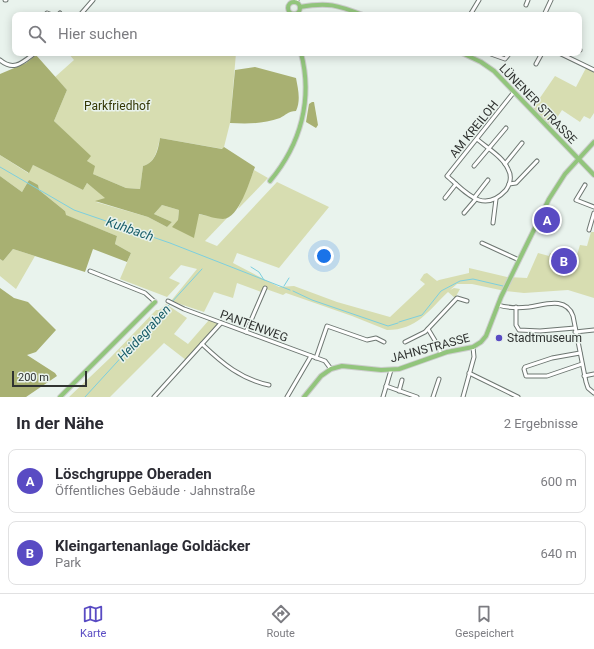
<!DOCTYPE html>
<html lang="de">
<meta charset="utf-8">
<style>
:root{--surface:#fff;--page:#f7f7f7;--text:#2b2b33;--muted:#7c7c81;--line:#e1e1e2;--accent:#594bc3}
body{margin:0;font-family:Roboto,sans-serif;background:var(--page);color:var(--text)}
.scale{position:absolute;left:12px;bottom:10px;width:75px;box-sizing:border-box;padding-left:4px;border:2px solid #303331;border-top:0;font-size:11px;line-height:14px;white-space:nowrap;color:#303331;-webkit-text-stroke:3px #e9f3ed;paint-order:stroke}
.you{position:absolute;left:324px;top:256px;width:14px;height:14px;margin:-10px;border:3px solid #fff;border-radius:50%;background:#1a73e8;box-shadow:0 0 0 6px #1a73e833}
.badge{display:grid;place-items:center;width:26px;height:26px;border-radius:50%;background:var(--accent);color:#fff;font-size:13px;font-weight:700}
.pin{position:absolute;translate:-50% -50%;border:2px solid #fff;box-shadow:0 1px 4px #0006}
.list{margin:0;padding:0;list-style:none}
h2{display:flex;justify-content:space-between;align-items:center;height:52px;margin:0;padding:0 16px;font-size:17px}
h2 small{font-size:13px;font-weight:400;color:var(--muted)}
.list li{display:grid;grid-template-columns:26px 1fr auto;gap:12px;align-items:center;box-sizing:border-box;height:64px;margin:0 8px 8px;padding:0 8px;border:1px solid var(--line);border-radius:8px}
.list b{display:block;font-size:15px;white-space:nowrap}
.list p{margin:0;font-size:13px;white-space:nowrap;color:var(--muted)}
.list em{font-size:13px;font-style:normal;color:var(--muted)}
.icon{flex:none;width:22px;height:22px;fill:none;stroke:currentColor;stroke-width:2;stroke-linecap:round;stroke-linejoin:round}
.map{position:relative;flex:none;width:594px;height:397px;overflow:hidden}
.search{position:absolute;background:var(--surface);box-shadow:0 2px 10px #0003;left:12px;right:12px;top:12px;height:44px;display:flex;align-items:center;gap:10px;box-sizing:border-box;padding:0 14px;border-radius:8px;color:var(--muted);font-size:15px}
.sheet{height:196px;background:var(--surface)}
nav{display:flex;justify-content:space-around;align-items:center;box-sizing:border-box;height:56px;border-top:1px solid var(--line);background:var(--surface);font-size:11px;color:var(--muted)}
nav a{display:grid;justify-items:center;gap:2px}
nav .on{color:var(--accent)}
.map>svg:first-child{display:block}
.green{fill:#d7ddb1}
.forest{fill:#a8b072}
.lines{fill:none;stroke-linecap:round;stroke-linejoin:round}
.stream{stroke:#7ccfdf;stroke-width:1}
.minor-casing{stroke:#6d7671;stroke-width:5}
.major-casing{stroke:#cdcece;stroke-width:6}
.minor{stroke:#fff;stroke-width:3}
.major{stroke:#92c57c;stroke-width:4}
.poi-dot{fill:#594bc3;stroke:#e9f3ed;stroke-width:1.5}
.labels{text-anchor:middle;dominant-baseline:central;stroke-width:3;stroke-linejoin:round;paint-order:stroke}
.street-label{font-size:12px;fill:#303331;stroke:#e9f3ed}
.park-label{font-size:12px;fill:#333705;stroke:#e9f3ed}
.poi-label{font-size:12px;fill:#303331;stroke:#e9f3ed;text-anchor:start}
.water-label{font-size:13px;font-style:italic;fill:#195e69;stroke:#e9f3ed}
</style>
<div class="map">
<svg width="594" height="397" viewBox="0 0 594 397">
<rect width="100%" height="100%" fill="#e9f3ed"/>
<g class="green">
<path d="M70,53h166l-6,70 -6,24 -1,2 -63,-11c-3,12 -4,24 -17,28l-3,23 -14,-1 -33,-14 -6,-13 3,-5 -36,-35 13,-31 -12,-13 19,-17 -5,-6z"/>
<polygon points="586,68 594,72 594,113 590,119 584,116 580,122 562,110 551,127 533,108 555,76 576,87"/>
<path d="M0,155l28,18 5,-8 50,25 4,-7 19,15 -10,4 52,15 19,10 5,-5 -18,-8 8,-9 17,5 -1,10 16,17 4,-23 25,5 5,-2 -23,24 12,5 60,-64 52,25 -50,61 -42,-15 -4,10 46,24 15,-1 43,16 53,15 35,-33 -5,-4 4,-6 3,-1 10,8 2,-1 30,-7v-5l38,9 20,1 11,-25 11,3 1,-3 7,2 1,-3 18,6 4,-13 7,1 4,-14h3v66l-26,-8 -44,3 -19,-2 -33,-7h-15l-7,6 4,-2 6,1 -5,9 -7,-6c-20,19 -31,38 -61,38l-35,-14 -66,-23 -3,2 -17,-6 -2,4 -27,-10 -4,15 -19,-6 -10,20 -33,-11 26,-32 -16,-4 -12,13 11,5 -13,14 -47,-18 11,-26 -16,-9 2,-8 -52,-21v-4l-26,-21 -10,-10 -7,12 -22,-16z"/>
<polygon points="254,170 268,178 238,209"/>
<polygon points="13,249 35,256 16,289 0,276 0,259 3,261"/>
<polygon points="166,304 187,318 174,334 188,344 209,320 219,324 186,360 164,343 110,397 69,397 110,358 156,310 159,310"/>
</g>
<g class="forest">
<path d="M36,55l31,35 -13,31 37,35 -4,5 8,5 -2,8 33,14 14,1 3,-23c13,-4 15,-16 17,-28l62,11 2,-2 31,20c-5,13 -16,52 -32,52 -8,0 -17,-4 -24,-5l-5,24 -22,-11 6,-7 1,-10 -17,-5 -8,9 18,8 -5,5 -19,-10 -53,-16 10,-3 -18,-15 -4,7 -50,-25 -4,8 -29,-18v-81l26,-11z"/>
<path d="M255,67l41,11c2,11 5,22 0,33 -8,0 -10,4 -16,7 -17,6 -33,6 -50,5l5,-53z"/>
<polygon points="312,102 314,102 318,125 316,128 306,122 309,104"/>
<polygon points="0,176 22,192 29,180 38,185 39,190 65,211 66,215 117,236 115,244 131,253 127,262 93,249 85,272 13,249 3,261 0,259"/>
<polygon points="0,288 14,298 28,302 56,330 36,352 27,355 55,373 57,376 26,397 0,397"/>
</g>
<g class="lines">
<g class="stream">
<polyline points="0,167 74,210 170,243 290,290"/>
<polyline points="251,267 259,272 264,280"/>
<polyline points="284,286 289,278"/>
<polyline points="293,291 312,300 388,326 398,323"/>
<polyline points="399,322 422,315 441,291 460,281 473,279 503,286"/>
<polyline points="85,397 202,269"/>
</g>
<g class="minor-casing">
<g id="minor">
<polyline points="5,0 6,0"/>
<polyline points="296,2 297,0"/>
<polyline points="526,5 528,0"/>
<polyline points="45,15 47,13 52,15"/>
<polyline points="58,15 60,13"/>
<polyline points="80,15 93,0"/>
<polyline points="470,15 479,0"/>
<polyline points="544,15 551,0"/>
<polyline points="579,50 580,50"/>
<polyline points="559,53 594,70"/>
<polyline points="491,54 505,59 510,53"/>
<path d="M0,60c14,12 23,2 35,-7"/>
<polyline points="536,64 542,53"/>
<path d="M477,139c10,9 26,18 31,30 4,7 2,15 -2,21 -23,25 -40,2 -59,-14l67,-84"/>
<polyline points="505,164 522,143"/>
<polyline points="474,166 506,128"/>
<polyline points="509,184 516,183 537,161"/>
<polyline points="585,185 576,200 594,207"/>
<polyline points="445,198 456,184"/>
<polyline points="474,198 488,180"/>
<polyline points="464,213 476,199"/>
<polyline points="493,223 496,199"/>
<polyline points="589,230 594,213"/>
<polyline points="482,243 519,260"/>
<polyline points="90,271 145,293 155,302"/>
<polyline points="168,301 184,309 325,361 331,369"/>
<path d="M498,305c9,3 21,3 31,2 15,-2 37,-11 44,9l13,66 2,6 6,5"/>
<polyline points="516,307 516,325 519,330 540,331 575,328"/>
<polyline points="428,329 437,344 441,354"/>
<polyline points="246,332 265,288"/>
<polyline points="575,332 594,330"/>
<polyline points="405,342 425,332 457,298 467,301"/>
<path d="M202,344c21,20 39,35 67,41"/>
<polyline points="580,353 552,358 525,367 524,369 526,376 547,376 582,364"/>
<polyline points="316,358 327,326 367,340 376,338 384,342"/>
<polyline points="469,373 518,397"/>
<polyline points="584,376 594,374"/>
<polyline points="386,386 417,397"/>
<polyline points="399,391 402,380"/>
<polyline points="154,397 221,323"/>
<polyline points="287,397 311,356"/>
<polyline points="383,397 391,370"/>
<polyline points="433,397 439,379"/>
<polyline points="463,397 474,357 473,347"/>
</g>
</g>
<g class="major-casing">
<g id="major">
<circle cx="294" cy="8" r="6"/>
<path d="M300,7c28,-5 37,-2 63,8"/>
<polyline points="462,53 481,62 494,71 594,175"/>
<path d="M270,181c31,-37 43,-82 31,-128"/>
<polyline points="60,397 155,302"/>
<polyline points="304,397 321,376 331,369 342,366 381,370 399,369 447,352 473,347 481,342 486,336 501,297 549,199 565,174 594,142"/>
</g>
</g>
<use href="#minor" class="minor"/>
<use href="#major" class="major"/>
</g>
<circle class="poi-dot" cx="499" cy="338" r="4"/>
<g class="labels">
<g class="street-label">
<text transform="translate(538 104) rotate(46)">LÜNENER STRASSE</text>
<text transform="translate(474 129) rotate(-51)">AM KREILOH</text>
<text transform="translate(254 326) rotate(20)">PANTENWEG</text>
<text transform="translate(430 348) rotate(-15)">JAHNSTRASSE</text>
</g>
<g class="park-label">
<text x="117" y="106">Parkfriedhof</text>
</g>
<g class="poi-label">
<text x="507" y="338">Stadtmuseum</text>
</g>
<g class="water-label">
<text transform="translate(130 229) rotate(19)">Kuhbach</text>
<text transform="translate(144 333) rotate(-47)">Heidegraben</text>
</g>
</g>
</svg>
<div class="scale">200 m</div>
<div class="you"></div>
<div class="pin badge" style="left:547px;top:220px">A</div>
<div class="pin badge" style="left:564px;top:261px">B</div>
<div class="search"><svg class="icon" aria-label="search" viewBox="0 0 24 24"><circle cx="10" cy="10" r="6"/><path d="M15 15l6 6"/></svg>Hier suchen</div>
</div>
<section class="sheet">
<h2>In der Nähe<small>2 Ergebnisse</small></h2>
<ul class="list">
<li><span class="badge">A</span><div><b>Löschgruppe Oberaden</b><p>Öffentliches Gebäude · Jahnstraße</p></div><em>600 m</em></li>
<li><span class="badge">B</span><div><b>Kleingartenanlage Goldäcker</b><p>Park</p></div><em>640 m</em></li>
</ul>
</section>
<nav>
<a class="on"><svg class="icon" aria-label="map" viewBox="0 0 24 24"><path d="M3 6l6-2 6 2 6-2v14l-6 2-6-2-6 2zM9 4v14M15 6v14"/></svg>Karte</a>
<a><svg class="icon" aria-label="directions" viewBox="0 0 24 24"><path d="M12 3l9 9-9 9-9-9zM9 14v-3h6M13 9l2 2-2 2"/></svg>Route</a>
<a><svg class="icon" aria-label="saved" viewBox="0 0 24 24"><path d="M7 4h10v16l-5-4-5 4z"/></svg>Gespeichert</a>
</nav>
